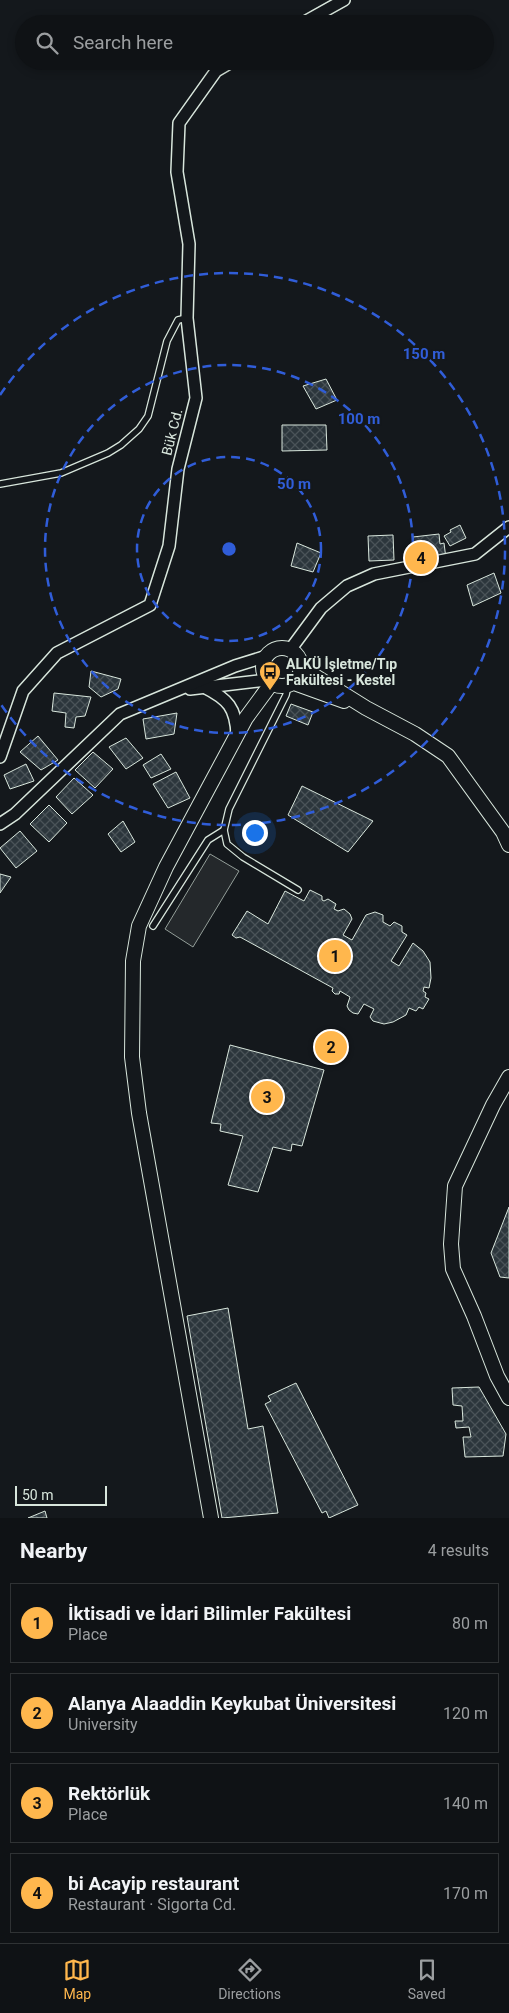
<!DOCTYPE html>
<meta charset="utf-8">
<style>
:root{--surface:#0f1215;--page:#1d2022;--text:#f1f3f6;--muted:#9b9ea0;--line:#2f3234;--accent:#ffb74d}
body{margin:0;font-family:Roboto,sans-serif;background:var(--page);color:var(--text)}
.scale{position:absolute;left:15px;bottom:12px;width:92px;box-sizing:border-box;padding-left:5px;border:2px solid #d8e6dc;border-top:0;font-size:14px;line-height:18px;white-space:nowrap;color:#d8e6dc;-webkit-text-stroke:4px #14181c;paint-order:stroke}
.you{position:absolute;left:254px;top:832px;width:18px;height:18px;margin:-12px;border:4px solid #fff;border-radius:50%;background:#1a73e8;box-shadow:0 0 0 8px #1a73e833}
.badge{display:grid;place-items:center;width:32px;height:32px;border-radius:50%;background:var(--accent);color:#111;font-size:16px;font-weight:700}
.pin{position:absolute;translate:-50% -50%;border:2px solid #fff;box-shadow:0 1px 5px #0006}
.list{margin:0;padding:0;list-style:none}
h2{display:flex;justify-content:space-between;align-items:center;height:65px;margin:0;padding:0 20px;font-size:21px}
h2 small{font-size:16px;font-weight:400;color:var(--muted)}
.list li{display:grid;grid-template-columns:32px 1fr auto;gap:15px;align-items:center;box-sizing:border-box;height:80px;margin:0 10px 10px;padding:0 10px;border:1px solid var(--line);border-radius:0px}
.list b{display:block;font-size:19px;white-space:nowrap}
.list p{margin:0;font-size:16px;white-space:nowrap;color:var(--muted)}
.list em{font-size:16px;font-style:normal;color:var(--muted)}
.icon{flex:none;width:28px;height:28px;fill:none;stroke:currentColor;stroke-width:2;stroke-linecap:round;stroke-linejoin:round}
.map{position:relative;flex:none;width:509px;height:1518px;overflow:hidden}
.search{position:absolute;background:var(--surface);box-shadow:0 2px 8px #0003;left:15px;right:15px;top:15px;height:55px;display:flex;align-items:center;gap:12px;box-sizing:border-box;padding:0 18px;border-radius:28px;color:var(--muted);font-size:19px}
.sheet{height:425px;background:var(--surface)}
nav{display:flex;justify-content:space-around;align-items:center;box-sizing:border-box;height:70px;border-top:1px solid var(--line);background:var(--surface);font-size:14px;color:var(--muted)}
nav a{display:grid;justify-items:center;gap:2px}
nav .on{color:var(--accent)}
.map>svg:first-child{display:block}
.parking{fill:#24282b;stroke:#939e99}
.building{fill:url(#building-cross-hatch);stroke:#d8e6dc}
.lines{fill:none;stroke-linecap:round;stroke-linejoin:round}
.service-casing{stroke:#d8e6dc;stroke-width:8}
.minor-casing{stroke:#d8e6dc;stroke-width:14}
.tertiary-casing{stroke:#d8e6dc;stroke-width:16}
.service{stroke:#14181c;stroke-width:5.5}
.minor{stroke:#14181c;stroke-width:11}
.tertiary{stroke:#14181c;stroke-width:14}
.ring{fill:none;stroke:#305dd8;stroke-width:2.5;stroke-dasharray:9 6}
.labels{text-anchor:middle;dominant-baseline:central;stroke-width:4;stroke-linejoin:round;paint-order:stroke}
.street-label{font-size:14px;fill:#d8e6dc;stroke:#14181c}
.poi-label{font-size:14px;font-weight:bold;fill:#d8e6dc;stroke:#14181c;text-anchor:start}
.centre{fill:#305dd8;stroke:#14181c;stroke-width:2.5}
.ring-label{font-size:15px;text-anchor:middle;font-weight:bold;fill:#305dd8;stroke:#14181c;stroke-width:4;stroke-linejoin:round;paint-order:stroke}
</style>
<div class="map">
<svg width="509" height="1518" viewBox="0 0 509 1518">
<defs>
<pattern id="building-cross-hatch" width="8" height="8" patternUnits="userSpaceOnUse" patternTransform="scale(1.25)"><rect width="8" height="8" fill="#2c363c"/><path d="M0 0l8 8M0 8l8-8" fill="none" stroke="#4a5358"/></pattern>
</defs>
<rect width="100%" height="100%" fill="#14181c"/>
<polygon class="parking" points="210,854 239,871 193,947 165,929"/>
<g class="building">
<polygon points="326,379 337,400 316,409 303,386"/>
<polygon points="282,425 326,425 327,450 282,451"/>
<polygon points="460,525 466,538 450,546 444,536 451,532 450,530"/>
<polygon points="439,534 440,544 444,543 446,559 416,562 413,537"/>
<polygon points="393,535 394,560 369,561 368,536"/>
<polygon points="297,543 321,553 313,572 291,566"/>
<polygon points="494,573 501,593 473,606 467,585"/>
<polygon points="91,671 121,679 118,689 101,697 89,687"/>
<polygon points="54,693 91,697 85,716 76,717 74,728 65,727 66,713 52,711"/>
<polygon points="291,704 313,712 308,725 286,716"/>
<polygon points="177,713 174,734 146,739 143,719"/>
<polygon points="38,736 58,760 41,770 20,752"/>
<polygon points="126,738 143,758 126,769 109,747"/>
<polygon points="93,752 113,769 95,788 75,770"/>
<polygon points="161,754 171,769 151,778 143,765"/>
<polygon points="26,764 34,781 10,789 4,775"/>
<polygon points="176,772 190,798 168,808 153,784"/>
<polygon points="74,778 93,795 72,814 56,797"/>
<polygon points="302,786 373,821 348,852 288,815"/>
<polygon points="49,805 67,823 49,842 30,824"/>
<polygon points="123,821 135,842 121,852 108,834"/>
<polygon points="20,831 37,851 16,868 0,848"/>
<polygon points="0,874 11,877 0,893"/>
<polygon points="310,890 322,896 322,900 324,901 328,899 336,904 334,909 338,911 344,909 350,914 352,919 343,935 352,940 366,915 375,912 383,915 383,922 390,926 394,922 402,926 402,932 407,935 391,961 399,966 413,943 423,951 430,962 431,978 429,988 424,987 423,991 426,993 425,997 429,999 423,1009 419,1007 416,1011 409,1008 406,1015 393,1022 384,1024 373,1021 370,1017 374,1009 364,1004 358,1014 353,1013 349,1010 347,1006 350,997 340,991 339,994 335,994 332,991 333,988 240,937 236,938 232,935 247,911 268,924 285,891 304,901"/>
<polygon points="230,1045 324,1070 302,1146 292,1144 291,1151 273,1147 258,1192 228,1185 243,1136 220,1131 221,1124 211,1123"/>
<polygon points="509,1207 509,1278 500,1277 491,1253"/>
<polygon points="228,1308 248,1429 263,1426 278,1513 222,1518 187,1316"/>
<polygon points="296,1383 358,1505 329,1518 326,1511 322,1513 265,1404 271,1401 268,1396"/>
<polygon points="479,1387 506,1434 503,1456 465,1457 463,1437 471,1437 469,1427 456,1428 455,1421 463,1421 462,1406 453,1405 452,1388"/>
<polygon points="45,1511 47,1518 28,1518"/>
</g>
<g class="lines">
<g class="service-casing">
<g id="service">
<polyline points="0,484 61,473 108,453 121,445 139,429 148,416 167,341 178,320 187,318"/>
<polyline points="288,686 286,695 229,809 224,830 227,844 243,857 298,890"/>
<polyline points="153,926 208,840 224,830"/>
</g>
</g>
<g class="minor-casing">
<g id="minor">
<polyline points="301,24 344,0"/>
<polyline points="290,650 321,608 347,586 374,574 475,554 509,527"/>
<path d="M204,687c24,12 32,21 33,48"/>
<polyline points="190,689 267,680"/>
<polyline points="0,757 23,691 57,653 150,605 169,546 178,469 196,398 187,318 189,244 177,172 179,123 216,71 233,61"/>
<polyline points="0,824 15,814 120,714 235,666 267,656"/>
</g>
</g>
<g class="tertiary-casing">
<g id="tertiary">
<circle cx="282" cy="667" r="19"/>
<polyline points="302,668 366,708 415,734 448,756 503,832 509,845"/>
<polyline points="294,683 344,701"/>
<polyline points="509,1077 493,1105 455,1186 451,1244 453,1269 474,1316 497,1376 509,1398"/>
<polyline points="211,1518 139,1113 132,1057 133,961 139,926 166,867 246,718 271,684"/>
</g>
</g>
<use href="#service" class="service"/>
<use href="#minor" class="minor"/>
<use href="#tertiary" class="tertiary"/>
</g>
<g class="ring">
<circle cx="229" cy="549" r="92"/>
<circle cx="229" cy="549" r="184"/>
<path d="M0 395A276 276 0 1 1 0 703"/>
</g>
<defs>
<g id="bus-pin" transform="scale(1.125)"><path d="M0 17L-7.5 6A9.5 9.5 0 1 1 7.5 6Z" fill="#ffb74d" stroke="#14181c"/><path d="M-5-6H5V4H4V6H2V4H-2V6H-4V4H-5ZM-3.5-4V0h7V-4ZM-3.5 1.2v1.5H-2V1.2ZM2 1.2v1.5H3.5V1.2Z" fill="#111"/></g>
</defs>
<g fill-rule="evenodd">
<use href="#bus-pin" x="270" y="672"/>
</g>
<g class="labels">
<g class="street-label">
<text transform="translate(172 432) rotate(-76)">Bük Cd.</text>
</g>
<g class="poi-label">
<text x="286" y="664">ALKÜ İşletme/Tıp<tspan x="286" dy="16">Fakültesi - Kestel</tspan></text>
</g>
</g>
<circle cx="229" cy="549" r="8" class="centre"/>
<g class="ring-label">
<text x="424" y="359">150 m</text>
<text x="359" y="424">100 m</text>
<text x="294" y="489">50 m</text>
</g>
</svg>
<div class="scale">50 m</div>
<div class="you"></div>
<div class="pin badge" style="left:335px;top:956px">1</div>
<div class="pin badge" style="left:331px;top:1047px">2</div>
<div class="pin badge" style="left:267px;top:1097px">3</div>
<div class="pin badge" style="left:421px;top:558px">4</div>
<div class="search"><svg class="icon" aria-label="search" viewBox="0 0 24 24"><circle cx="10" cy="10" r="6"/><path d="M15 15l6 6"/></svg>Search here</div>
</div>
<section class="sheet">
<h2>Nearby<small>4 results</small></h2>
<ul class="list">
<li><span class="badge">1</span><div><b>İktisadi ve İdari Bilimler Fakültesi</b><p>Place</p></div><em>80 m</em></li>
<li><span class="badge">2</span><div><b>Alanya Alaaddin Keykubat Üniversitesi</b><p>University</p></div><em>120 m</em></li>
<li><span class="badge">3</span><div><b>Rektörlük</b><p>Place</p></div><em>140 m</em></li>
<li><span class="badge">4</span><div><b>bi Acayip restaurant</b><p>Restaurant · Sigorta Cd.</p></div><em>170 m</em></li>
</ul>
</section>
<nav>
<a class="on"><svg class="icon" aria-label="map" viewBox="0 0 24 24"><path d="M3 6l6-2 6 2 6-2v14l-6 2-6-2-6 2zM9 4v14M15 6v14"/></svg>Map</a>
<a><svg class="icon" aria-label="directions" viewBox="0 0 24 24"><path d="M12 3l9 9-9 9-9-9zM9 14v-3h6M13 9l2 2-2 2"/></svg>Directions</a>
<a><svg class="icon" aria-label="saved" viewBox="0 0 24 24"><path d="M7 4h10v16l-5-4-5 4z"/></svg>Saved</a>
</nav>
